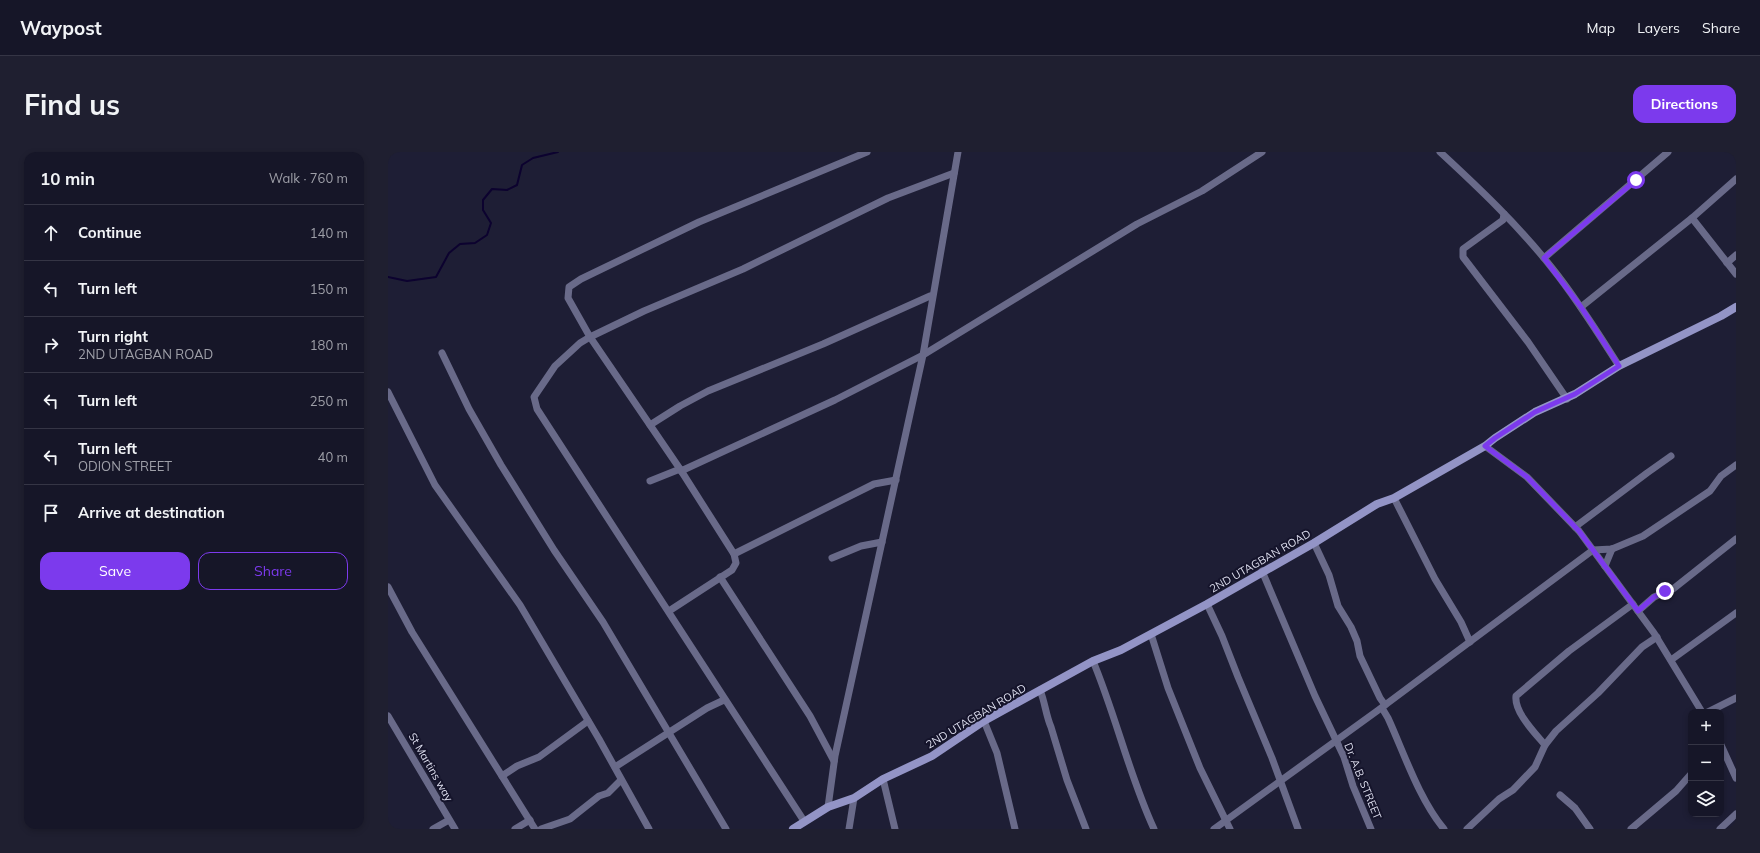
<!DOCTYPE html>
<meta charset="utf-8">
<style>
:root{--surface:#161628;--page:#1f1f30;--text:#f1f3f6;--muted:#9e9fa8;--line:#353545;--accent:#7c3aed}
body{margin:0;font-family:Mulish,sans-serif;background:var(--page);color:var(--text)}
.controls{position:absolute;right:12px;bottom:12px;display:grid;overflow:hidden;border-radius:8px;box-shadow:0 2px 6px #0003}
.controls button{width:36px;height:36px;display:grid;place-items:center;padding:0;border:0;border-bottom:1px solid var(--line);background:var(--surface);color:var(--text);font:20px sans-serif}
.stop{position:absolute;width:12px;height:12px;margin:-9px;border:3px solid #7c3aed;border-radius:50%;background:#fff}
.stop.end{background:#7c3aed;border-color:#fff;box-shadow:0 1px 4px #0008}
.list{margin:0;padding:0;list-style:none}
h2{display:flex;justify-content:space-between;align-items:center;height:52px;margin:0;padding:0 16px;font-size:17px}
h2 small{font-size:13px;font-weight:400;color:var(--muted)}
.list li{display:grid;grid-template-columns:26px 1fr auto;gap:12px;align-items:center;box-sizing:border-box;height:56px;padding:0 16px;border-top:1px solid var(--line)}
.list b{display:block;font-size:15px;white-space:nowrap}
.list p{margin:0;font-size:13px;white-space:nowrap;color:var(--muted)}
.list em{font-size:13px;font-style:normal;color:var(--muted)}
.actions{display:flex;gap:8px;padding:12px 16px}
.actions a{flex:1;padding:9px 0;border:1px solid var(--accent);border-radius:12px;text-align:center;font-size:14px;color:var(--accent)}
.actions .main{background:var(--accent);color:#fff}
.icon{flex:none;width:22px;height:22px;fill:none;stroke:currentColor;stroke-width:2;stroke-linecap:round;stroke-linejoin:round}
.map{position:relative;flex:none;width:1348px;height:677px;overflow:hidden;border-radius:12px}
header{display:flex;align-items:center;gap:24px;box-sizing:border-box;height:56px;padding:0 20px;background:var(--surface);border-bottom:1px solid var(--line)}
header strong{font-size:19px}
nav{display:flex;gap:22px;margin-inline-start:auto;font-size:14px}
.intro{display:flex;align-items:center;justify-content:space-between;box-sizing:border-box;height:96px;padding:0 24px}
h1{margin:0;font-size:28px}
.button{padding:10px 18px;border-radius:12px;background:var(--accent);color:#fff;font-size:14px;font-weight:700}
main{display:flex;gap:24px;padding:0 24px}
aside{flex:1;background:var(--surface);border-radius:12px;box-shadow:0 2px 6px #0003}
.map>svg:first-child{display:block}
.lines{fill:none;stroke-linecap:round;stroke-linejoin:round}
.stream{stroke:#0c022f;stroke-width:2}
.street{stroke:#696a89;stroke-width:7}
.secondary{stroke:#9394c6;stroke-width:8}
.route{stroke:#7c3aed;stroke-width:5}
.labels{text-anchor:middle;dominant-baseline:central;stroke-width:4;stroke-linejoin:round;paint-order:stroke}
.street-label{font-size:11px;fill:#dedfef;stroke:#15142b}
</style>
<header>
<strong>Waypost</strong>
<nav><a>Map</a><a>Layers</a><a>Share</a></nav>
</header>
<div class="intro"><h1>Find us</h1><a class="button">Directions</a></div>
<main>
<aside>
<h2>10 min<small>Walk · 760 m</small></h2>
<ul class="list">
<li><svg class="icon" aria-label="ahead" viewBox="0 0 24 24"><path d="M12 20V5M6 11l6-6 6 6"/></svg><div><b>Continue</b></div><em>140 m</em></li>
<li><svg class="icon" aria-label="left" viewBox="0 0 24 24"><path d="M17 20v-9H6M10 6l-5 5 5 5"/></svg><div><b>Turn left</b></div><em>150 m</em></li>
<li><svg class="icon" aria-label="right" viewBox="0 0 24 24"><path d="M7 20v-9h11M14 6l5 5-5 5"/></svg><div><b>Turn right</b><p>2ND UTAGBAN ROAD</p></div><em>180 m</em></li>
<li><svg class="icon" aria-label="left" viewBox="0 0 24 24"><path d="M17 20v-9H6M10 6l-5 5 5 5"/></svg><div><b>Turn left</b></div><em>250 m</em></li>
<li><svg class="icon" aria-label="left" viewBox="0 0 24 24"><path d="M17 20v-9H6M10 6l-5 5 5 5"/></svg><div><b>Turn left</b><p>ODION STREET</p></div><em>40 m</em></li>
<li><svg class="icon" aria-label="arrive" viewBox="0 0 24 24"><path d="M6 21V4h12l-3 4 3 4H6"/></svg><div><b>Arrive at destination</b></div></li>
</ul>
<div class="actions"><a class="main">Save</a><a>Share</a></div>
</aside>
<div class="map">
<svg width="1348" height="677" viewBox="0 0 1348 677">
<rect width="100%" height="100%" fill="#1e1e35"/>
<g class="lines">
<polyline class="stream" points="0,125 19,129 48,125 61,101 72,92 87,91 99,83 103,71 95,58 95,48 104,37 119,38 129,33 134,13 145,6 170,0"/>
<g class="street">
<path d="M1052,0c39,36 79,74 112,116 25,31 46,65 67,98"/>
<polyline points="1348,27 1304,66 1348,122"/>
<polyline points="1116,62 1115,68 1075,97 1075,105 1140,190 1179,247"/>
<polyline points="1156,106 1280,0"/>
<polyline points="1339,111 1348,103"/>
<polyline points="1193,155 1304,66"/>
<polyline points="54,201 81,257 113,313 166,398 215,470 338,677"/>
<polyline points="0,240 47,333 132,453 211,587 261,677"/>
<polyline points="262,273 292,254 320,239 435,192 542,144"/>
<polyline points="1097,294 1139,325 1191,379 1266,481 1314,560"/>
<polyline points="293,319 447,248 535,203 749,72 814,39 874,0"/>
<polyline points="262,329 292,317"/>
<polyline points="1006,346 1047,427 1073,470 1082,490"/>
<polyline points="1187,375 1259,321 1283,304"/>
<polyline points="926,391 941,423 950,454 963,475 969,489 972,504 992,546 997,553"/>
<polyline points="1205,398 1224,397 1255,384 1322,339 1333,324 1348,313"/>
<polyline points="346,402 486,332 508,328"/>
<polyline points="444,406 473,394 494,390"/>
<polyline points="1217,414 1224,397"/>
<polyline points="874,419 927,544 956,605 965,634 983,677"/>
<polyline points="332,425 422,564 446,609"/>
<polyline points="0,435 24,480 147,677"/>
<polyline points="819,452 834,484 850,525 884,606 910,677"/>
<polyline points="281,459 344,418 348,411 346,402 292,317 202,185 180,146 181,135 193,127 311,70 479,0"/>
<polyline points="1250,459 1266,445 1285,437 1348,387"/>
<polyline points="763,482 780,536 812,616 842,677"/>
<polyline points="1283,508 1348,461"/>
<path d="M705,509c23,55 36,114 61,168"/>
<path d="M652,538c5,12 6,26 11,37l16,53 19,49"/>
<path d="M994,556l6,10c16,35 31,81 56,111"/>
<polyline points="1320,560 1348,546"/>
<polyline points="0,564 67,677"/>
<polyline points="596,569 609,601 627,677"/>
<path d="M1157,593c-10,-12 -31,-33 -29,-49l53,-45 64,-47"/>
<polyline points="1333,593 1348,626"/>
<polyline points="227,615 319,556 336,548"/>
<polyline points="114,624 129,614 151,605 200,569"/>
<polyline points="495,627 507,677"/>
<polyline points="1172,643 1187,656 1202,677"/>
<polyline points="440,655 447,604 535,203 570,0"/>
<polyline points="416,669 149,257 146,245 167,214 192,191 202,185 256,159 355,117 500,46 566,21"/>
<polyline points="45,677 61,668"/>
<polyline points="127,677 142,668"/>
<polyline points="153,677 182,667 211,644 220,641 233,628"/>
<polyline points="461,677 466,646"/>
<polyline points="826,677 989,559 1205,398"/>
<polyline points="1079,677 1111,647 1125,638 1147,615 1157,593 1168,579 1210,541 1254,495 1269,485"/>
<polyline points="1243,677 1288,639 1303,622"/>
<polyline points="1332,677 1348,662"/>
</g>
<polyline class="secondary" points="405,677 440,655 466,646 495,627 544,604 596,569 705,509 733,498 819,452 926,391 989,352 1006,346 1097,294 1107,286 1147,260 1187,242 1231,214 1333,164 1348,155"/>
</g>
<g class="lines">
<polyline class="route" points="1248,28 1156,106 1193,155 1231,214 1187,242 1147,260 1107,286 1097,294 1139,325 1191,379 1250,459 1266,445 1277,439"/>
</g>
<g class="labels">
<g class="street-label">
<text transform="translate(872 409) rotate(-30)">2ND UTAGBAN ROAD</text>
<text transform="translate(588 564) rotate(-31)">2ND UTAGBAN ROAD</text>
<text transform="translate(43 615) rotate(60)">St Martins way</text>
<text transform="translate(975 629) rotate(68)">Dr. A.B. STREET</text>
</g>
</g>
</svg>
<div class="controls">
<button>+</button>
<button>−</button>
<button><svg class="icon" aria-label="layers" viewBox="0 0 24 24"><path d="M12 4l9 5-9 5-9-5zM3 14l9 5 9-5"/></svg></button>
</div>
<div class="stop" style="left:1248px;top:28px"></div>
<div class="stop end" style="left:1277px;top:439px"></div>
</div>
</main>
